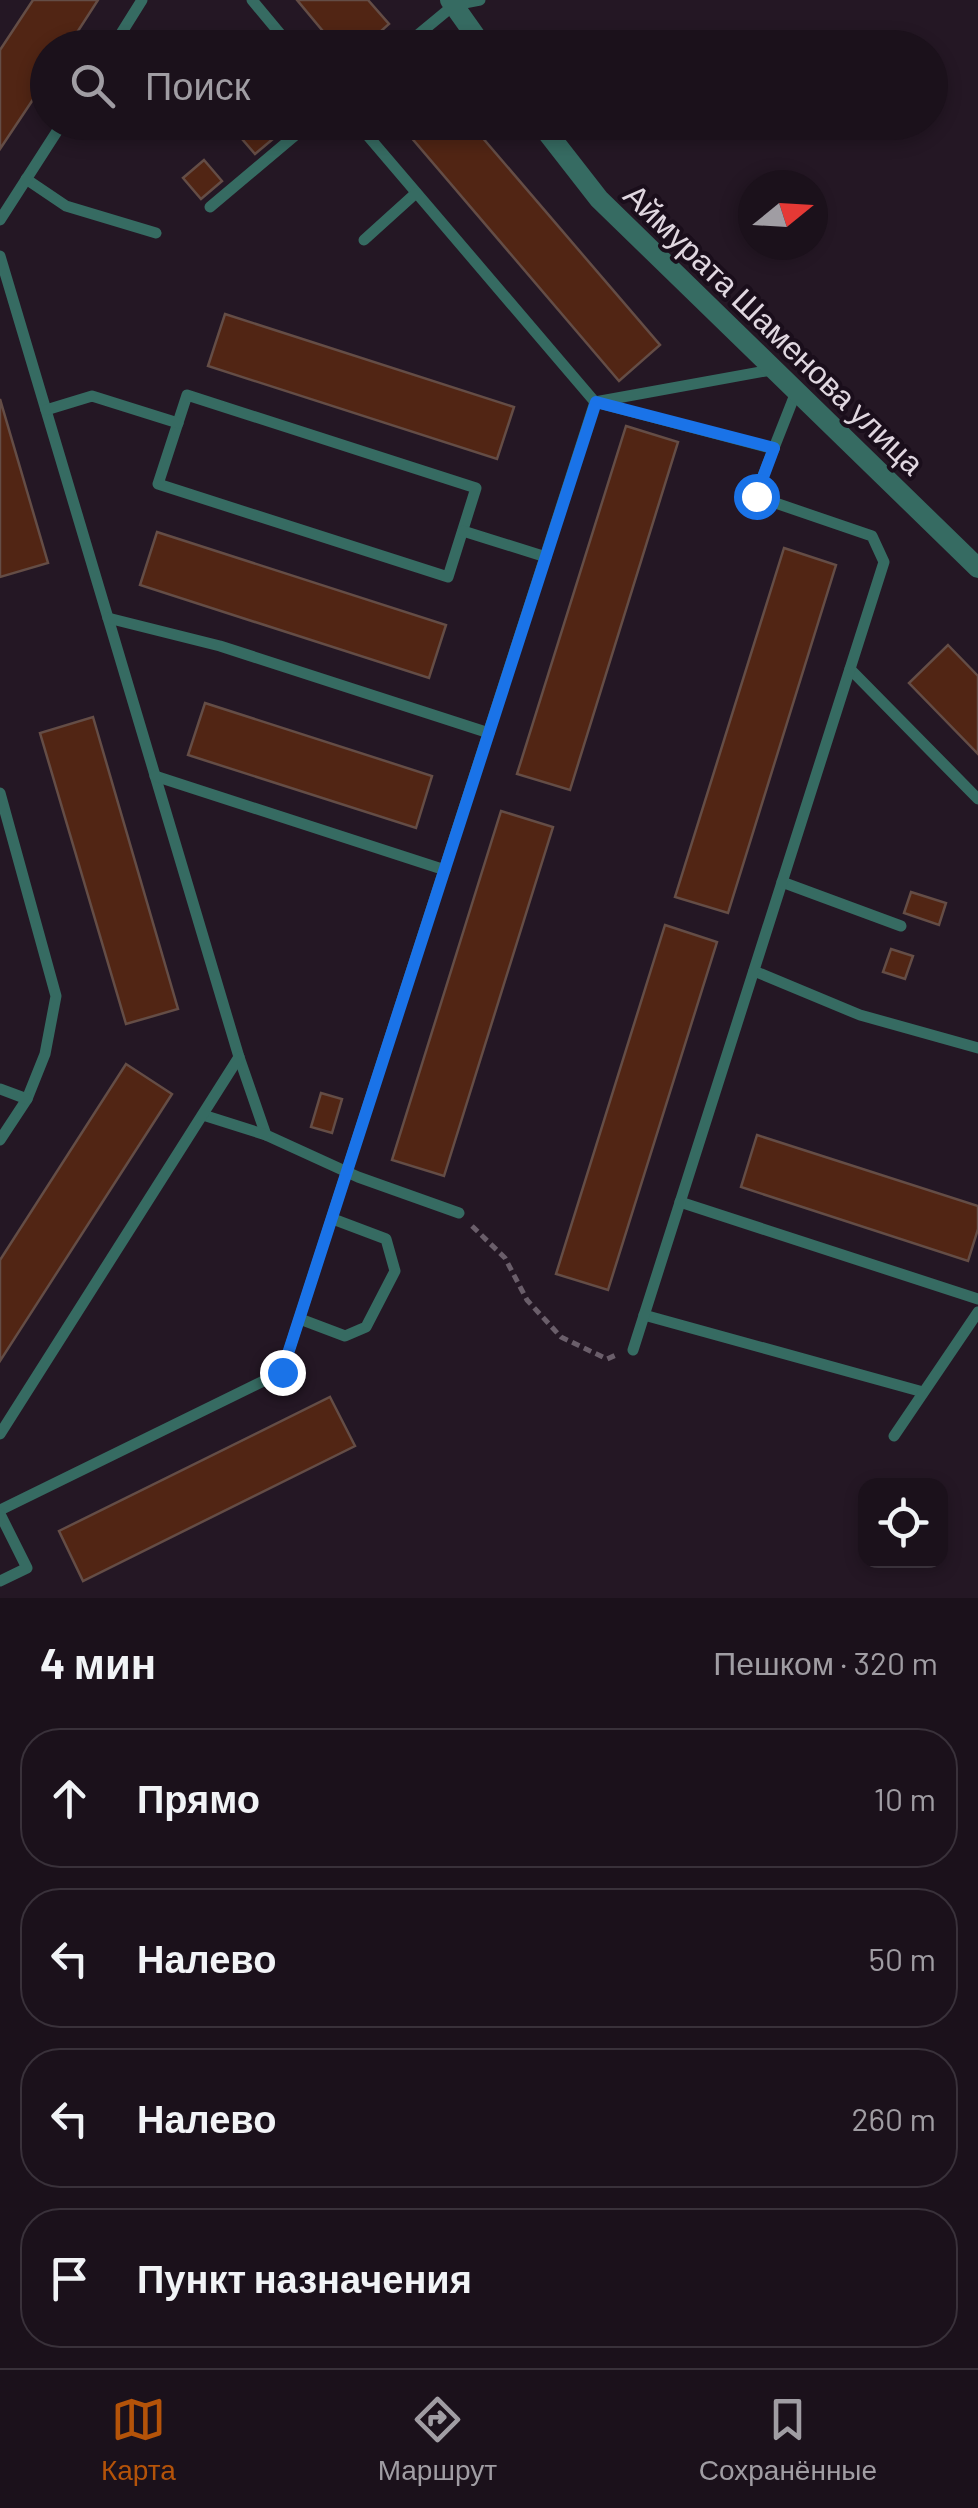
<!DOCTYPE html>
<html lang="ru">
<meta charset="utf-8">
<style>
:root{--surface:#1b111b;--page:#241a24;--text:#f1f3f6;--muted:#a09da3;--line:#39313a;--accent:#b45309}
body{margin:0;font-family:Barlow,sans-serif;background:var(--page);color:var(--text)}
.controls{position:absolute;right:30px;bottom:30px;display:grid;overflow:hidden;border-radius:20px;box-shadow:0 5px 15px #0003}
.controls button{width:90px;height:90px;display:grid;place-items:center;padding:0;border:0;border-bottom:2px solid var(--line);background:var(--surface);color:var(--text);font:50px sans-serif}
.compass{position:absolute;left:738px;top:170px;width:90px;height:90px;border-radius:50%;background:var(--surface);box-shadow:0 5px 15px #0003;rotate:72deg}
.stop{position:absolute;width:30px;height:30px;margin:-22px;border:8px solid #1a73e8;border-radius:50%;background:#fff}
.stop.end{background:#1a73e8;border-color:#fff;box-shadow:0 2px 10px #0008}
.list{margin:0;padding:0;list-style:none}
h2{display:flex;justify-content:space-between;align-items:center;height:130px;margin:0;padding:0 40px;font-size:42px}
h2 small{font-size:32px;font-weight:400;color:var(--muted)}
.list li{display:grid;grid-template-columns:65px 1fr auto;gap:30px;align-items:center;box-sizing:border-box;height:140px;margin:0 20px 20px;padding:0 20px;border:2px solid var(--line);border-radius:40px}
.list b{display:block;font-size:38px;white-space:nowrap}
.list em{font-size:32px;font-style:normal;color:var(--muted)}
.icon{flex:none;width:55px;height:55px;fill:none;stroke:currentColor;stroke-width:2;stroke-linecap:round;stroke-linejoin:round}
.map{position:relative;flex:none;width:978px;height:1598px;overflow:hidden}
.search{position:absolute;background:var(--surface);box-shadow:0 5px 15px #0003;left:30px;right:30px;top:30px;height:110px;display:flex;align-items:center;gap:25px;box-sizing:border-box;padding:0 35px;border-radius:55px;color:var(--muted);font-size:38px}
.sheet{height:770px;background:var(--surface)}
nav{display:flex;justify-content:space-around;align-items:center;box-sizing:border-box;height:140px;border-top:2px solid var(--line);background:var(--surface);font-size:28px;color:var(--muted)}
nav a{display:grid;justify-items:center;gap:5px}
nav .on{color:var(--accent)}
.map>svg:first-child{display:block}
.building{fill:#512514;stroke:#644d46;stroke-width:2.5}
.lines{fill:none;stroke-linecap:round;stroke-linejoin:round}
.path{stroke:#6a5e6a;stroke-width:5;stroke-dasharray:8 5;stroke-linecap:butt}
.service{stroke:#366b62;stroke-width:11}
.tertiary{stroke:#366b62;stroke-width:20}
.route{stroke:#1a73e8;stroke-width:12}
.labels{text-anchor:middle;dominant-baseline:central;stroke-width:8;stroke-linejoin:round;paint-order:stroke}
.street-label{font-size:32px;fill:#e0d7e0;stroke:#1a0e1b}
</style>
<div class="map">
<svg width="978" height="1598" viewBox="0 0 978 1598">
<rect width="100%" height="100%" fill="#241724"/>
<g class="building">
<polygon points="33,0 98,0 67,48 48,48 48,77 0,149 0,50"/>
<polygon points="297,0 368,0 389,24 362,48 337,48"/>
<polygon points="233,122 260,122 274,138 255,154 230,125"/>
<polygon points="398,122 469,122 660,345 619,381"/>
<polygon points="204,160 222,181 201,199 183,178"/>
<polygon points="225,314 514,407 497,459 208,366"/>
<polygon points="0,399 48,563 0,577"/>
<polygon points="626,426 678,442 570,790 517,774"/>
<polygon points="157,532 446,625 429,678 140,585"/>
<polygon points="784,548 836,565 728,913 675,897"/>
<polygon points="948,645 978,676 978,754 909,683"/>
<polygon points="205,703 432,776 416,828 188,755"/>
<polygon points="93,717 178,1009 126,1024 40,733"/>
<polygon points="501,811 553,827 444,1176 392,1160"/>
<polygon points="911,892 946,903 939,925 904,913"/>
<polygon points="665,925 717,942 608,1290 556,1274"/>
<polygon points="891,949 913,956 905,979 883,972"/>
<polygon points="126,1064 172,1094 0,1361 0,1260"/>
<polygon points="321,1093 342,1099 332,1133 311,1127"/>
<polygon points="757,1135 978,1206 978,1229 968,1261 741,1187"/>
<polygon points="330,1397 355,1446 83,1581 59,1531"/>
</g>
<g class="lines">
<polyline class="path" points="472,1226 505,1258 527,1300 561,1337 607,1359 616,1355"/>
<g class="service">
<polyline points="252,0 292,48"/>
<polyline points="112,48 142,0"/>
<polyline points="402,48 454,5 480,0"/>
<polyline points="356,122 595,402 774,449"/>
<polyline points="26,179 66,206 156,233"/>
<polyline points="210,207 311,122"/>
<polyline points="0,220 63,122"/>
<polyline points="364,240 416,193"/>
<polyline points="0,256 239,1057 266,1135 358,1177 459,1213"/>
<polygon points="187,395 476,488 448,577 158,484"/>
<polyline points="46,410 92,396 178,423"/>
<polyline points="463,531 546,557"/>
<polyline points="108,618 220,646 489,733"/>
<polyline points="850,669 978,799"/>
<polyline points="155,776 445,870"/>
<polyline points="0,793 56,996 45,1054 27,1099 0,1140"/>
<polyline points="782,882 901,926"/>
<polyline points="754,971 860,1015 978,1048"/>
<polyline points="0,1089 27,1099"/>
<polyline points="203,1115 266,1135"/>
<polyline points="680,1202 978,1299"/>
<polyline points="644,1315 923,1392"/>
<polyline points="300,1319 345,1336 366,1327 395,1271 386,1239 333,1219"/>
<polyline points="633,1350 884,562 872,536 755,496 796,392"/>
<polyline points="0,1434 239,1057"/>
<polyline points="894,1436 978,1312"/>
<polyline points="0,1510 282,1372 595,402 771,370"/>
<polyline points="0,1514 27,1568 0,1581"/>
</g>
<g class="tertiary">
<polyline points="450,0 484,48"/>
<polyline points="539,122 599,199 978,568"/>
</g>
</g>
<g class="lines">
<polyline class="route" points="282,1372 596,402 774,448 756,496"/>
</g>
<g class="labels">
<g class="street-label">
<text transform="translate(775 328) rotate(44)">Аймурата Шаменова улица</text>
</g>
</g>
</svg>
<div class="controls">
<button><svg class="icon" aria-label="locate" viewBox="0 0 24 24"><circle cx="12" cy="12" r="6"/><path d="M12 2v4M12 18v4M2 12h4M18 12h4"/></svg></button>
</div>
<svg class="compass" viewBox="-18 -18 36 36"><path d="M0-13l5 13h-10z" fill="#e53935"/><path d="M0 13l5-13h-10z" fill="#a09da3"/></svg>
<div class="stop" style="left:756px;top:496px"></div>
<div class="stop end" style="left:282px;top:1372px"></div>
<div class="search"><svg class="icon" aria-label="search" viewBox="0 0 24 24"><circle cx="10" cy="10" r="6"/><path d="M15 15l6 6"/></svg>Поиск</div>
</div>
<section class="sheet">
<h2>4 мин<small>Пешком · 320 m</small></h2>
<ul class="list">
<li><svg class="icon" aria-label="ahead" viewBox="0 0 24 24"><path d="M12 20V5M6 11l6-6 6 6"/></svg><div><b>Прямо</b></div><em>10 m</em></li>
<li><svg class="icon" aria-label="left" viewBox="0 0 24 24"><path d="M17 20v-9H6M10 6l-5 5 5 5"/></svg><div><b>Налево</b></div><em>50 m</em></li>
<li><svg class="icon" aria-label="left" viewBox="0 0 24 24"><path d="M17 20v-9H6M10 6l-5 5 5 5"/></svg><div><b>Налево</b></div><em>260 m</em></li>
<li><svg class="icon" aria-label="arrive" viewBox="0 0 24 24"><path d="M6 21V4h12l-3 4 3 4H6"/></svg><div><b>Пункт назначения</b></div></li>
</ul>
</section>
<nav>
<a class="on"><svg class="icon" aria-label="map" viewBox="0 0 24 24"><path d="M3 6l6-2 6 2 6-2v14l-6 2-6-2-6 2zM9 4v14M15 6v14"/></svg>Карта</a>
<a><svg class="icon" aria-label="directions" viewBox="0 0 24 24"><path d="M12 3l9 9-9 9-9-9zM9 14v-3h6M13 9l2 2-2 2"/></svg>Маршрут</a>
<a><svg class="icon" aria-label="saved" viewBox="0 0 24 24"><path d="M7 4h10v16l-5-4-5 4z"/></svg>Сохранённые</a>
</nav>
